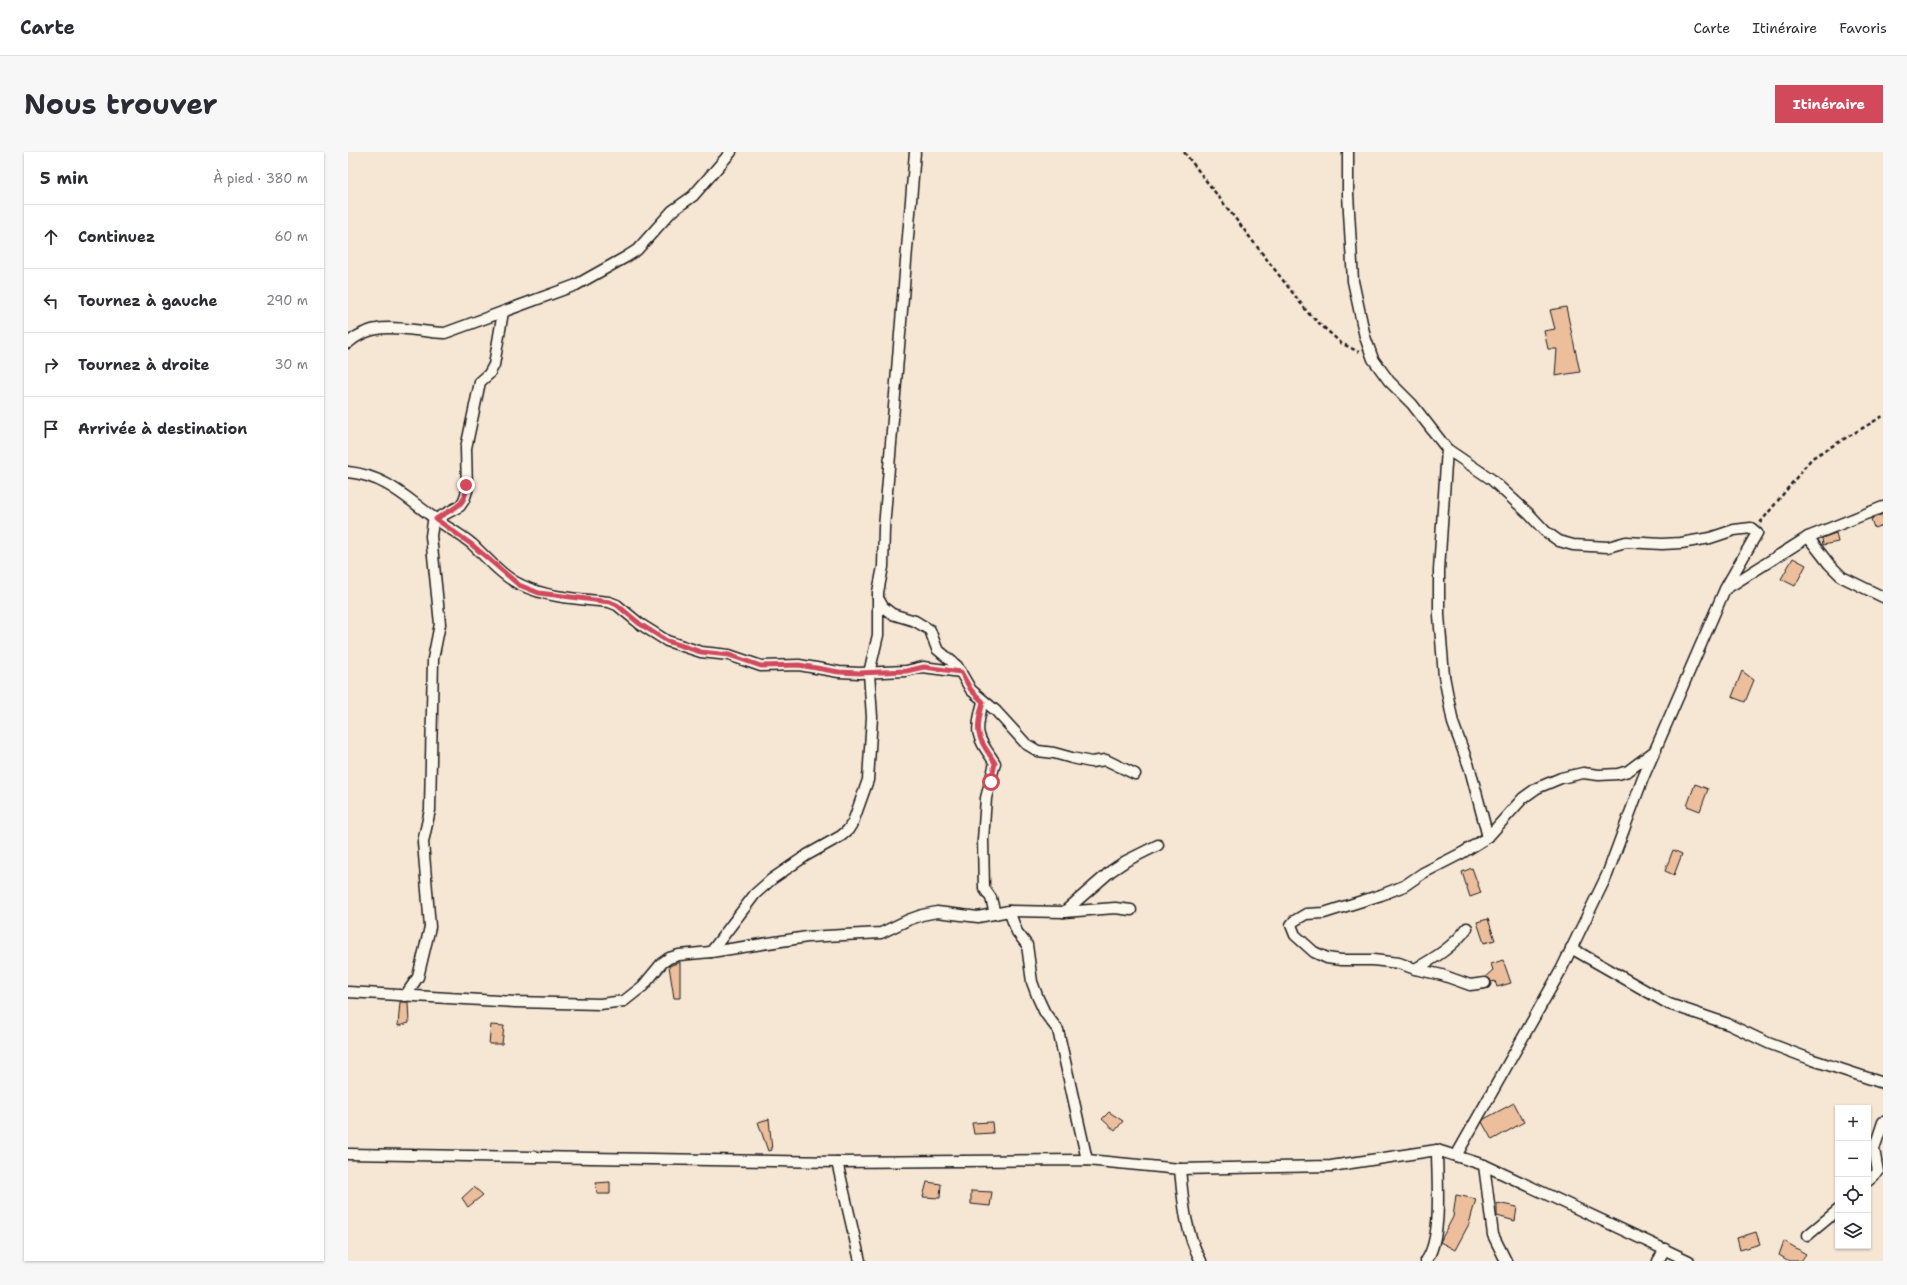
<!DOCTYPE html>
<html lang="fr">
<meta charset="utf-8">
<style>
:root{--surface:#fff;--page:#f7f7f7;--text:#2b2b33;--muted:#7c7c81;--line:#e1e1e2;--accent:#d1495b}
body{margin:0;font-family:"Shantell Sans",sans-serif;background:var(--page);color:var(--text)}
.controls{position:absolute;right:12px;bottom:12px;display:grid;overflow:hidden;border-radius:0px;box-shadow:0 1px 3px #0004}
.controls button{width:36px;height:36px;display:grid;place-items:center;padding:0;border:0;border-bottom:1px solid var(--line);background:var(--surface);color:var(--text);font:20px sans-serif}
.stop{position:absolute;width:12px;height:12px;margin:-9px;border:3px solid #d1495b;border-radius:50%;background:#fff}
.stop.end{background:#d1495b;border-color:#fff;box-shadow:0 1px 4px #0008}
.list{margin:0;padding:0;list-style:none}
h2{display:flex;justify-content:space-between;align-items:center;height:52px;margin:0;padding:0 16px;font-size:17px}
h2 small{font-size:13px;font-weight:400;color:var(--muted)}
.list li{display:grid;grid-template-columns:26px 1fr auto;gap:12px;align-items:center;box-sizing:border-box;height:64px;padding:0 16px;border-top:1px solid var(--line)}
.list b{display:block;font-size:15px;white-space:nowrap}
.list em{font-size:13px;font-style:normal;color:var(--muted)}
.icon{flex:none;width:22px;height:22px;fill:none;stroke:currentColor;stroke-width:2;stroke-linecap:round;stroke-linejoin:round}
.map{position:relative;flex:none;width:1535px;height:1109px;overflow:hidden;border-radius:0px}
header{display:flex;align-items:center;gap:24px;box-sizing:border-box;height:56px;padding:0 20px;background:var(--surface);border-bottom:1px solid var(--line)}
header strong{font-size:19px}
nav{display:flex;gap:22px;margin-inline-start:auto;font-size:14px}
.intro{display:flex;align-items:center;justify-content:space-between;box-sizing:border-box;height:96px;padding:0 24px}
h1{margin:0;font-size:28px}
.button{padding:10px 18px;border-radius:0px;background:var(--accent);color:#fff;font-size:14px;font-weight:700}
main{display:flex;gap:24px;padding:0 24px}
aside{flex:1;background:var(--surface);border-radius:0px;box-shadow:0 1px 3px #0004}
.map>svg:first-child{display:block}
.building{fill:#ecbe9c;stroke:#1c1c1c}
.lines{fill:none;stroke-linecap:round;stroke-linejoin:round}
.minor-casing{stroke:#1c1c1c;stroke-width:13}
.path{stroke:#1c1c1c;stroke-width:2.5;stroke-dasharray:4 3;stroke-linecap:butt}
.minor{stroke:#fbf7ec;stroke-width:10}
.route{stroke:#d1495b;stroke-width:5}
</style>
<header>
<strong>Carte</strong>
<nav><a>Carte</a><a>Itinéraire</a><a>Favoris</a></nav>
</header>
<div class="intro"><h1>Nous trouver</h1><a class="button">Itinéraire</a></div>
<main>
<aside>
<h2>5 min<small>À pied · 380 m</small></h2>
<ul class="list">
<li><svg class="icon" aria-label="ahead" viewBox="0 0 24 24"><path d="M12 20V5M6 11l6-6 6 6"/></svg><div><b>Continuez</b></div><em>60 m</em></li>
<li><svg class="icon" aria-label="left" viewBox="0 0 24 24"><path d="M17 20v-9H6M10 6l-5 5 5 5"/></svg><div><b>Tournez à gauche</b></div><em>290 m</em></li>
<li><svg class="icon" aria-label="right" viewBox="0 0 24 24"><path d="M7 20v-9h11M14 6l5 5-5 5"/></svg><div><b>Tournez à droite</b></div><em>30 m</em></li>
<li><svg class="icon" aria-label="arrive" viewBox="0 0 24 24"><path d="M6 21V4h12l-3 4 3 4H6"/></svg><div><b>Arrivée à destination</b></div></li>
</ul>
</aside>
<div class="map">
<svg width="1535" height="1109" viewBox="0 0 1535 1109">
<rect width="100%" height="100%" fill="#f6e6d4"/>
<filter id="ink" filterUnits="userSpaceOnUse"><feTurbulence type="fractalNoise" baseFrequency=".025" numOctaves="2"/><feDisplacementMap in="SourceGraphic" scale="8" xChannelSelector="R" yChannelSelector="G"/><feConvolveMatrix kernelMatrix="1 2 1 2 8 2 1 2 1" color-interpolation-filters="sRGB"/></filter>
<g filter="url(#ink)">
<g class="building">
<polygon points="1218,155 1232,220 1207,224 1209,197 1200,197 1196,179 1207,177 1202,158"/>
<polygon points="1535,362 1535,373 1526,376 1523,367"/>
<polygon points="1488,381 1490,390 1475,393 1474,386"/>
<polygon points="1445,406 1458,413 1447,434 1433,427"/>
<polygon points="1394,519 1406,528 1397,550 1384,545"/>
<polygon points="1347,632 1360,637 1352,659 1339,654"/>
<polygon points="1325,698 1334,702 1326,723 1317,719"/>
<polygon points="1124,716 1133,741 1122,745 1114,720"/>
<polygon points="1140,767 1147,788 1136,791 1129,770"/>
<polygon points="1155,808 1163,831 1149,835 1147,829 1143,830 1142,827 1137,825 1145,818 1143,812"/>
<polygon points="332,810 332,846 326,846 321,814"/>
<polygon points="52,850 60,850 61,871 50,874"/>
<polygon points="143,873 156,874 154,892 141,892"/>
<polygon points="1166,951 1176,970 1144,988 1134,970 1136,967"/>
<polygon points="761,960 775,969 767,979 754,967"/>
<polygon points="421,967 424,998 420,999 410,970"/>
<polygon points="644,970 645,981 626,982 624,971"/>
<polygon points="262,1030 262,1042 249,1042 248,1031"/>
<polygon points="579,1030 593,1032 592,1046 575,1045"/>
<polygon points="126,1035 135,1043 120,1055 114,1046"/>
<polygon points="623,1039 644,1040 642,1054 623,1052"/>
<polygon points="1108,1043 1128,1047 1121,1072 1107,1098 1092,1090 1105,1065"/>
<polygon points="1149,1051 1169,1055 1167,1069 1149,1064"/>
<polygon points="1408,1080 1412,1092 1392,1098 1389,1086"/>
<polygon points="1436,1089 1458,1102 1453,1109 1441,1109 1431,1103"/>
</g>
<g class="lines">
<g class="minor-casing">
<g id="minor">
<polyline points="1000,0 1000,42 1005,129 1017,185 1025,207 1041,229 1064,252 1099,297 1143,327 1181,362 1197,379 1211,389 1225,393 1260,395 1278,390 1314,392 1333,391 1362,386 1386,378 1403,376 1409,381 1377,437 1295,626 1259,723 1213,818 1108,1004"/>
<path d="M0,191c29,-26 62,-11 97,-10l131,-48 50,-28 11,-7 35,-39 21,-15 38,-44"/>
<polyline points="1099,297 1091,418 1091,463 1096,524 1105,571 1122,617 1140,685"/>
<path d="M0,320c39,4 59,27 89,48 11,8 24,15 35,24 14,13 31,33 49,41 27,13 58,14 88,17l8,3 23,19 27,17 34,11 28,3 32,11 38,-1 40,7 20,1 47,-2 17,-4 38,5"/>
<polyline points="1460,385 1481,412 1494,425 1535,445"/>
<polyline points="1379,436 1460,385 1535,355"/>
<polyline points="530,446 535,455 544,462 567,469 582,478 589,497 609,514 623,538 648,559 678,592 690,599 706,601 724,606 743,610 758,608 787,622"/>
<path d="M635,550c-9,33 -6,34 12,61l-9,35 -3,42 1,48 7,10 4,16"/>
<polyline points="661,759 669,780 679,793 684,830 690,846 697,861 710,878 739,1008"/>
<polyline points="716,760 767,756 783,758"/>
<path d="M1119,776c-13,18 -32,30 -52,41l-16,-6 -26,-3h-32l-14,-2 -13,-6 -19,-17 -4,-10 3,-4 12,-7 18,-1 57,-18 23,-9 19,-13 39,-20 26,-16 35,-39 14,-10 24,-10 22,-5 16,2 19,-1 10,-3 28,-21"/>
<polyline points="1223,796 1321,852 1380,872 1420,891 1465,908 1535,931"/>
<polyline points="363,800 407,742 424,727 459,703 493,684 500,678 505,670 520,628 524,565 521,521 530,483 530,440 535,415 536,376 567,0"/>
<polyline points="1067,817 1094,823 1122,833 1137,831"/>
<polyline points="0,840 167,850 252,852 276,849 295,834 314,811 321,806 331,803 363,800 459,785 533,781 560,768 574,763 589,760 630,765 661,759 716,760 763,719 778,709 810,693"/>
<polyline points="57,844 70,825 82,775 75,690 82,658 85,507 92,472 83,384 85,370 88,367 112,354 116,348 119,339 118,296 132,230 141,222 146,213 155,160"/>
<polyline points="0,1002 489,1010 739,1008 832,1017 983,1014 1089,998 1136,1013 1341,1109"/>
<polyline points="489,1010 512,1109"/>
<polyline points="1136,1013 1145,1083 1158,1109"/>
<path d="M832,1017c3,32 5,63 21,92"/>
<polyline points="1520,1029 1530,1020 1526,997 1535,970"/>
<polyline points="1460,1083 1490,1058"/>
<path d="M1078,1109c17,-24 11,-80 11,-111"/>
<polyline points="1310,1109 1317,1097"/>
</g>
</g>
<g class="path">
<polyline points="836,0 961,162 993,191 1011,200"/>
<polyline points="1412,371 1464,306 1535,264"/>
</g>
<use href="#minor" class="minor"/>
</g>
</g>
<g class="lines" filter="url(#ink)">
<path class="route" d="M118,333c1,23 -15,23 -30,34l35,25 48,41 20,8 71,9 7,3 23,19 27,17 34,11 28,3 32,11 38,-1 40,7 20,1 47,-2 18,-4 37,5 10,18 12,12c-9,32 -5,35 12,61l-4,19"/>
</g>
</svg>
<div class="controls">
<button>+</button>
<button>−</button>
<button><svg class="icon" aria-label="locate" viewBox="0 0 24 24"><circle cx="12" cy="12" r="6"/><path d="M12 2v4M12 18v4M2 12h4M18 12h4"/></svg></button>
<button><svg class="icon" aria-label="layers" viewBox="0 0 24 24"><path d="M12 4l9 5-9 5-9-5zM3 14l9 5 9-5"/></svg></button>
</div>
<div class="stop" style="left:643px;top:630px"></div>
<div class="stop end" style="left:118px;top:333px"></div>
</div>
</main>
